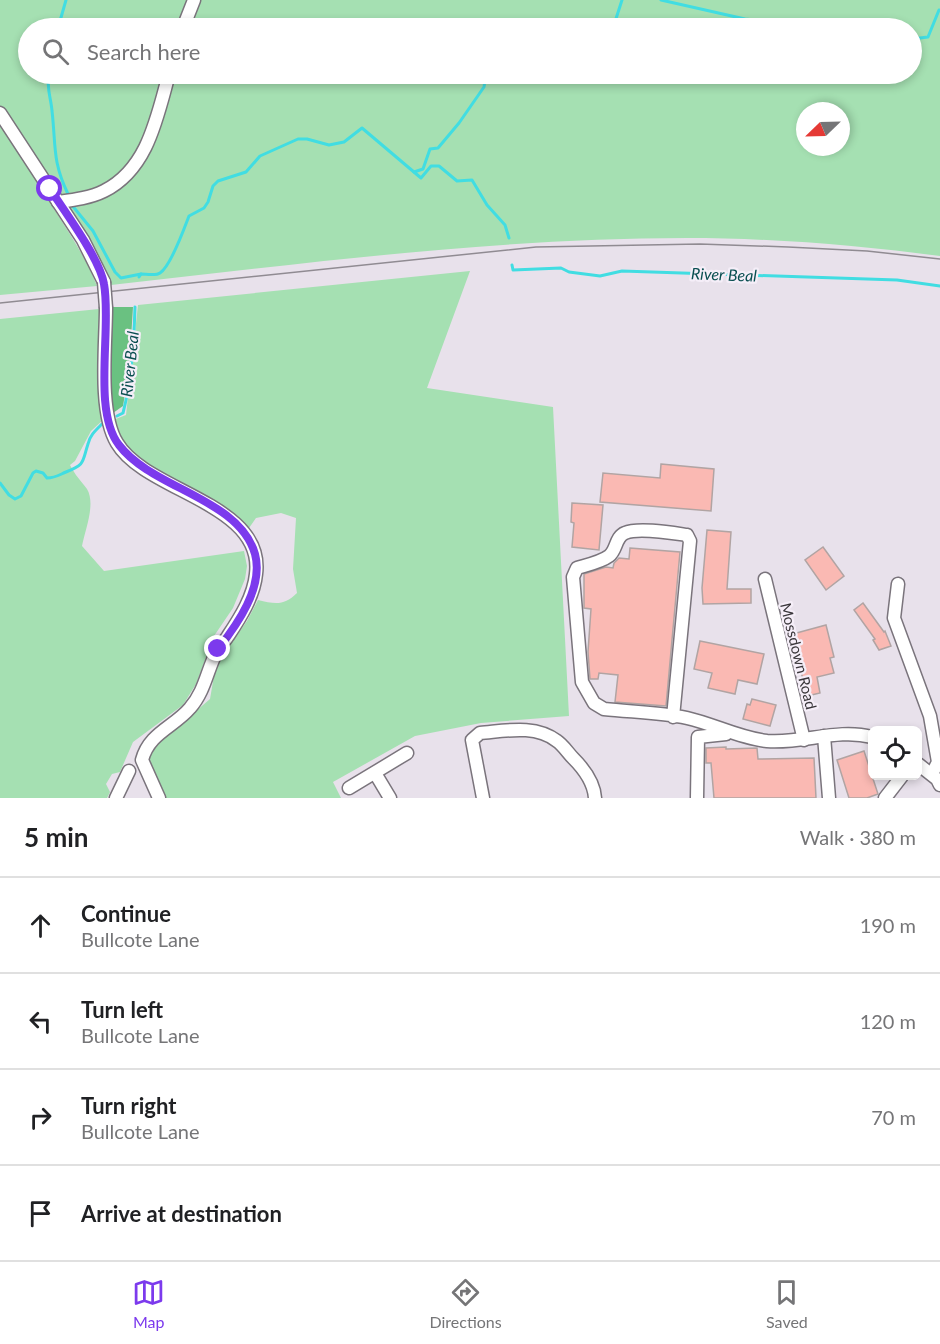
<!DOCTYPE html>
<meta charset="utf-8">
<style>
:root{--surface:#fff;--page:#f2f2f2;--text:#202124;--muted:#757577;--line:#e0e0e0;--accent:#7c3aed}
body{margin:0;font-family:Lato,sans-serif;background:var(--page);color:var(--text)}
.controls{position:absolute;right:18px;bottom:18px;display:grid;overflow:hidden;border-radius:9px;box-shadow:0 3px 9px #0003}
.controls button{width:54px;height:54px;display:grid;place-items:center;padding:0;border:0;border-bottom:2px solid var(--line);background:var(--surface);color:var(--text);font:30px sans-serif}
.compass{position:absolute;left:796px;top:102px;width:54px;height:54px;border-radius:50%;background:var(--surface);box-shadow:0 3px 9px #0003;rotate:247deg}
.stop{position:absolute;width:18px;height:18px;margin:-14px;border:4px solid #7c3aed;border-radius:50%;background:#fff}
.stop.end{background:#7c3aed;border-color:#fff;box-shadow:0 2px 6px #0008}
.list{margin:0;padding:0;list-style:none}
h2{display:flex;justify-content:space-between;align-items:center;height:78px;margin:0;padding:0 24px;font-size:26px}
h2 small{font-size:20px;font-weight:400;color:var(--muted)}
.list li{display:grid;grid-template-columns:39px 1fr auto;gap:18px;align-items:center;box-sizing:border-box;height:96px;padding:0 24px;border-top:2px solid var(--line)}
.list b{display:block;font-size:22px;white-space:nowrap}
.list p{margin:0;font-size:20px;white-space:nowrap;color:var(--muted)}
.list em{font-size:20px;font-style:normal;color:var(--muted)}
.icon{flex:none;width:33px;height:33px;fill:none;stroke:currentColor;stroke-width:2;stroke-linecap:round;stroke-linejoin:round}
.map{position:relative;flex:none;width:940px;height:798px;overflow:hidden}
.search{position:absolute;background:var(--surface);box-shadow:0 3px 9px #0003;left:18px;right:18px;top:18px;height:66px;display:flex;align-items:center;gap:15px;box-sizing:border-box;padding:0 21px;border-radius:33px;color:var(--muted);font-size:22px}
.sheet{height:462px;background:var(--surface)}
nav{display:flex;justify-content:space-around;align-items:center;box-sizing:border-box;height:84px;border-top:2px solid var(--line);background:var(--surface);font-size:16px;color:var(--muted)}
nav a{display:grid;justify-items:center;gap:3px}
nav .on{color:var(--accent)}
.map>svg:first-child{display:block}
.green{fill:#a5e0b2;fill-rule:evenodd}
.forest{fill:#6ac181}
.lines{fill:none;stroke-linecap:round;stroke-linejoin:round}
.stream{stroke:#41dde2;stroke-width:3}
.building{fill:#fab9b3;stroke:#b1a4a3;stroke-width:1.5}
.minor-casing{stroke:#7a747c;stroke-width:15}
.minor{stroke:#fff;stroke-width:12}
.tram{stroke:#908b92;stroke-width:1.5}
.minor-bridge-casing{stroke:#7a747c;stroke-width:15;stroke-linecap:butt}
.minor-bridge{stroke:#fff;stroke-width:12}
.route{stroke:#7c3aed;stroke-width:8}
.labels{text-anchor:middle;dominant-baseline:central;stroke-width:4.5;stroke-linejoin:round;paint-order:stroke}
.street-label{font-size:15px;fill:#39363a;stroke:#f5eef8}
.water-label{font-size:16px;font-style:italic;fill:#094e50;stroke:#f5eef8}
</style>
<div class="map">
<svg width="940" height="798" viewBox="0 0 940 798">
<rect width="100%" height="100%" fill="#e8e1eb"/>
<g class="green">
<path d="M0,0h940v256c-84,-11 -169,-18 -254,-18 -192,0 -385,26 -575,47l-10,-23 -36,-58 -65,-96zM28,28h884v46h-884zM805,111h36v36h-36z"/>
<path d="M0,125c20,29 38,58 56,87 15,24 31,48 41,74l-97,9z"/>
<path d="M470,271l-43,117 126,19 16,309 -88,7 -66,13 -82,46 8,16h-175l-17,-39 2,-9 59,-51 6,-35 31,-43 11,-21c17,4 26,6 39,-7l-4,-24 3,-51 -15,-5 -25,5 -7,10 -111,-69 -17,-18 -8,-21 13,-5 12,-110z"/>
<path d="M99,309v83l4,28 -12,11 -16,30 -5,4c5,10 11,16 17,24 9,15 -2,41 -5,57l22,25 140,-20 3,15 -2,13 -12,29 -19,28 -18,48 -13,21 -50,37 -13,30 -8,2 -6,10 4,8 -3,6h-107v-479z"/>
</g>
<polygon class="forest" points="112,307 133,307 129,370 123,406 113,413 111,402"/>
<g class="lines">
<g class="stream">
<polyline points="661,0 745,19 827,28"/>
<polyline points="58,28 66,0"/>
<polyline points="613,28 622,0"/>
<polyline points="912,39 928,37 939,10"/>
<path d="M49,74c-3,13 2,24 3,37 4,34 0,50 16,83"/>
<polyline points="414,172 423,169 430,149 438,148 459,123 484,87 486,74"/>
<polyline points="71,204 93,231 115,272 121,278 141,274"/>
<polyline points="512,265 513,270 561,268 569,272 600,276 622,271 897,280 940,286"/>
<path d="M139,277l2,-3c5,0 15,2 19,-1 11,-7 24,-44 29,-57l15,-8 4,-6 5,-16 5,-5 28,-9 14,-16 38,-17h9l22,6 15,-3 18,-14 59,50 10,-12h8l18,15 15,-1 15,25 18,20 4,13"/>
<path d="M117,416l6,-3c9,-34 11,-71 12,-106"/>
<path d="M0,483l9,12 6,4 6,-3 12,-23 3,-2 7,2 4,5c8,0 12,-3 19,-6 20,-8 16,-10 22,-28 2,-9 8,-14 14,-20"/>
</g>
</g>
<g class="building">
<polygon points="661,464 714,469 711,511 600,502 603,473 660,478"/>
<polygon points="572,503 603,505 599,550 572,547 574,523 571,522"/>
<polygon points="707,530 731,532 727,589 751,589 751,603 703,604 702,588"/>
<polygon points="823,547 844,576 826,590 805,560"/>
<polygon points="630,548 680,552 666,706 615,702 618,675 599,673 598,679 590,679 588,652 591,609 584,608 584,574 606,567 613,568 614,563 619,558 629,559"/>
<polygon points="863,603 884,632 885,631 891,646 879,650 873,640 875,639 854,610"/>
<polygon points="826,625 834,657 830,658 834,673 817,677 820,693 807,696 798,659 796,659 789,635"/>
<polygon points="700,641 764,654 757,684 738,680 735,694 708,688 712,673 694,669"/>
<polygon points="752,699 776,705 770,726 743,719 747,704 750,705"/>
<polygon points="726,747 726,749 757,748 758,759 814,758 816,798 714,798 711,763 706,763 706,748"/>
<polygon points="864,751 878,794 867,798 849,798 837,760"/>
</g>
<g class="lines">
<g class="minor-casing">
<g id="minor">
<polyline points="183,28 194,0"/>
<polyline points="0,113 83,240 104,282"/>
<path d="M58,202c15,-2 32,-4 46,-11 44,-22 53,-74 65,-117"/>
<path d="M106,308c0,36 -8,104 11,135 29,49 148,60 139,131 -2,22 -16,44 -28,62 -3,5 -8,9 -11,15 -10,19 -12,40 -27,57 -16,19 -41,25 -48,52l17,38"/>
<polyline points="765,579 804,740"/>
<polyline points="898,584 894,618 930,716 938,762 932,774"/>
<path d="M673,717l17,-176 -3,-6c-14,-2 -49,-8 -62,-2 -10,4 -8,17 -16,23 -8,6 -22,9 -32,12l-4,9 9,105 12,21 10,6c27,3 56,3 83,9 27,6 52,20 80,23 36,3 70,-13 105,-4"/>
<polyline points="824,736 829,798"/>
<polyline points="918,764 937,779 940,785"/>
<polyline points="375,773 390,798"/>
<polyline points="349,788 407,753"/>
<polyline points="116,798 129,771"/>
<path d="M483,798l-11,-58 8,-7c25,-2 55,-9 77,8 6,4 11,12 16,17 11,11 21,24 22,40"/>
<polyline points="697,798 698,737 726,734"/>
<polyline points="885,798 902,776"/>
</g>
</g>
<use href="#minor" class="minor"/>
<polyline class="tram" points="0,303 536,247 700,244 788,247 867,251 940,259"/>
<g class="minor-bridge-casing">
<polyline id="minor-bridge" points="104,282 106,308"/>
</g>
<use href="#minor-bridge" class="minor-bridge"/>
</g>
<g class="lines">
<path class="route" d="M50,189c15,23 50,70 54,95 8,43 -12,127 15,161 33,44 120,53 136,109 9,33 -18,71 -37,95"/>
</g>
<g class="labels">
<g class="street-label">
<text transform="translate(799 656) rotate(76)">Mossdown Road</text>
</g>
<g class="water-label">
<text transform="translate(724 274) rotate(2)">River Beal</text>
<text transform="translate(129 364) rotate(-84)">River Beal</text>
</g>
</g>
</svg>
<div class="controls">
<button><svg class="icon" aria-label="locate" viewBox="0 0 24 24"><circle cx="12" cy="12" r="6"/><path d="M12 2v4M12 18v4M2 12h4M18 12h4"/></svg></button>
</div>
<svg class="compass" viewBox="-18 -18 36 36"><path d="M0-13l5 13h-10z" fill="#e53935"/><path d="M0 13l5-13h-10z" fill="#757577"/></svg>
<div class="stop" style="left:50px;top:189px"></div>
<div class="stop end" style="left:218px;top:649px"></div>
<div class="search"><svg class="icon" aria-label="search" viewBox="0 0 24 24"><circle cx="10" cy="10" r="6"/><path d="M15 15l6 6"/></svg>Search here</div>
</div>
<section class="sheet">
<h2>5 min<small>Walk · 380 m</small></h2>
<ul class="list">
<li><svg class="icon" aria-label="ahead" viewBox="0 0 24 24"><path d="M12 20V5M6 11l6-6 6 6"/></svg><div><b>Continue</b><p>Bullcote Lane</p></div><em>190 m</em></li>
<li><svg class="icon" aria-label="left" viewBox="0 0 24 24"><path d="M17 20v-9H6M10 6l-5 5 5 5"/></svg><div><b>Turn left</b><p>Bullcote Lane</p></div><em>120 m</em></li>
<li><svg class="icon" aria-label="right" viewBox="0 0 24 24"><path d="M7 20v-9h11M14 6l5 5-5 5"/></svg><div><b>Turn right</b><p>Bullcote Lane</p></div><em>70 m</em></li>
<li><svg class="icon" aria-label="arrive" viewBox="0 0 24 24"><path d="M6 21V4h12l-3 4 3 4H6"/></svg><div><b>Arrive at destination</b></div></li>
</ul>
</section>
<nav>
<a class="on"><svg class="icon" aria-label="map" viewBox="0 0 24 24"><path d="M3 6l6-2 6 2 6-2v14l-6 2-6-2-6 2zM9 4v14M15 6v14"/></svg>Map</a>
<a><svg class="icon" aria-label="directions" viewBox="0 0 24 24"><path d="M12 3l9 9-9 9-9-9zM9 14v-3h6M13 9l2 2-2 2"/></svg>Directions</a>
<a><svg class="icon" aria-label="saved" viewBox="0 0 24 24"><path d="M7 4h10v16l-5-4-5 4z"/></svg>Saved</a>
</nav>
